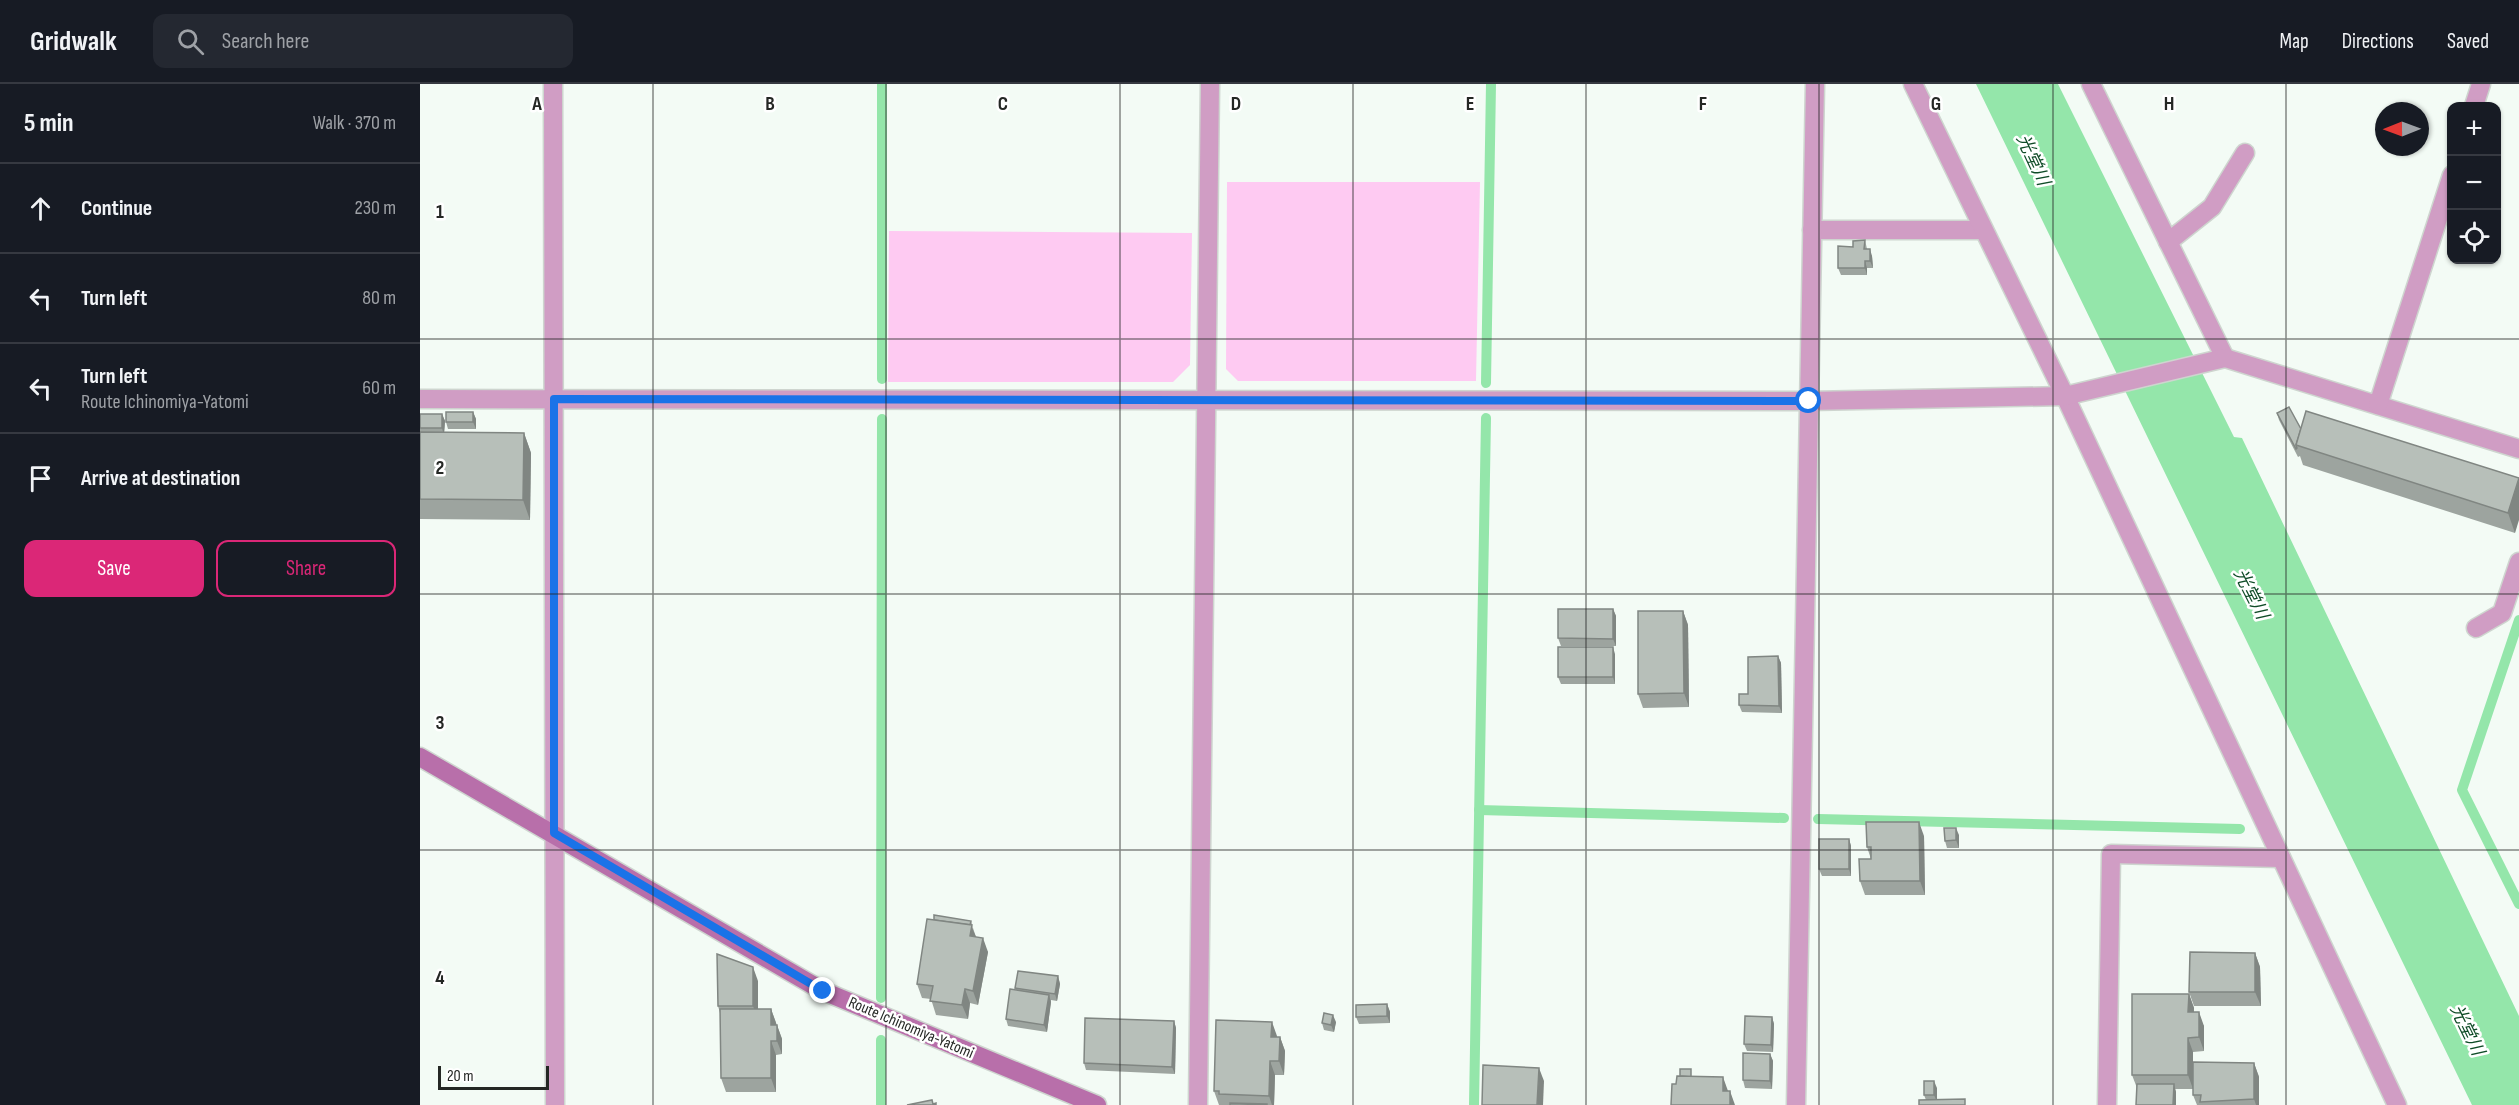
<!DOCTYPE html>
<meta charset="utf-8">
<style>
:root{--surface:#171b24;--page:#242831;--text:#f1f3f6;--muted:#9ea1a6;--line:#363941;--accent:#db2777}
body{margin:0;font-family:"Sofia Sans Condensed","Noto Sans JP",sans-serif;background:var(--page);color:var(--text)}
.controls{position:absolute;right:18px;top:18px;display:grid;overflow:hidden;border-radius:12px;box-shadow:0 2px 4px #0004}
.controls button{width:54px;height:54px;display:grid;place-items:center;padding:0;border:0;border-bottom:2px solid var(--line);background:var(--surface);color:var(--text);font:30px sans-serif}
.compass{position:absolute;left:1955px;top:18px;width:54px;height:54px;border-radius:50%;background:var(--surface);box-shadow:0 2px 4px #0004;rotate:269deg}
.scale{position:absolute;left:18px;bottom:15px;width:111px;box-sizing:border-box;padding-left:6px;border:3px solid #242724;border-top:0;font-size:16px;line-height:21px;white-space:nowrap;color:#242724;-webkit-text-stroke:4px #fff;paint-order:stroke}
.stop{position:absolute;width:18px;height:18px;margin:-14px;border:4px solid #1a73e8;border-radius:50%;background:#fff}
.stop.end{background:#1a73e8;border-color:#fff;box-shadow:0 2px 6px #0008}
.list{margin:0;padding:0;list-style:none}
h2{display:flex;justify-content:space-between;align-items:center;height:78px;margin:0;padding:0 24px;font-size:26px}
h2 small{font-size:20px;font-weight:400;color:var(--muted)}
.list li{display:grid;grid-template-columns:39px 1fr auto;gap:18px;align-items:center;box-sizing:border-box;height:90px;padding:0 24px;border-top:2px solid var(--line)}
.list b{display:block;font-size:22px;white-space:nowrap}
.list p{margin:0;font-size:20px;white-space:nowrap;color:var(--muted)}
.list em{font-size:20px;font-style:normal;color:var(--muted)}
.actions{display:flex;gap:12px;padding:18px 24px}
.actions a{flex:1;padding:14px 0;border:2px solid var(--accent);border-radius:12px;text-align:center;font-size:21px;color:var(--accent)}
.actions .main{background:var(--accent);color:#fff}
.icon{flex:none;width:33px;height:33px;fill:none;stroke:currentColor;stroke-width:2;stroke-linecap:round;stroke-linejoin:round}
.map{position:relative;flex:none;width:2099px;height:1021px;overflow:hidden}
header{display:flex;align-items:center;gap:36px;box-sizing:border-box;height:84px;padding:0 30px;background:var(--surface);border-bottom:2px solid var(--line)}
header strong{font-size:28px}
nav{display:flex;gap:33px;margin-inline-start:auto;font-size:21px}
.search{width:420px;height:54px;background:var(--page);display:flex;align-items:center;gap:15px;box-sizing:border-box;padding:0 21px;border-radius:12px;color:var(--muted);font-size:22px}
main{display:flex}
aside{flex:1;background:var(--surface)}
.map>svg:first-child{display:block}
.green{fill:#fecaf2}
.water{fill:#94e6aa}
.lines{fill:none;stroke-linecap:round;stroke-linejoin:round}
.stream{stroke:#94e6aa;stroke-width:10}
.lane-casing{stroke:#ced5cf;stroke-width:21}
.street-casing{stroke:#ced5cf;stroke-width:21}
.secondary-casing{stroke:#ced5cf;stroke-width:21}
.lane{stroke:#d09dc4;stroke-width:18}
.street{stroke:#d09dc4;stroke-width:18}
.secondary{stroke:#b86faa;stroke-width:18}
.wall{fill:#9da49f}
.shaded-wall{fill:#808682}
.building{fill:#b7bfb9;stroke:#808682;stroke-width:1.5}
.route{stroke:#1a73e8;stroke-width:8}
.grid{fill:none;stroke:#242724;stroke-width:1.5;stroke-opacity:0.55}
.labels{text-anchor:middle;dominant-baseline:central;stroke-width:5;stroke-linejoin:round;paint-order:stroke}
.street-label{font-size:16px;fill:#242724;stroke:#fff}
.water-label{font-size:18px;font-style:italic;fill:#0f4c27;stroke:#fff}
.grid-label{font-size:20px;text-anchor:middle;font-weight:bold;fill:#242724;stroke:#fff;stroke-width:5;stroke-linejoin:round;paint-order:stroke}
</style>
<header>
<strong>Gridwalk</strong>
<div class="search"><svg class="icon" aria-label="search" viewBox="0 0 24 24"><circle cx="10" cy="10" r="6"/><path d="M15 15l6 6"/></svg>Search here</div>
<nav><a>Map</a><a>Directions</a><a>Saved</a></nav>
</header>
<main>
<aside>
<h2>5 min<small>Walk · 370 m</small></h2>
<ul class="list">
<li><svg class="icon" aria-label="ahead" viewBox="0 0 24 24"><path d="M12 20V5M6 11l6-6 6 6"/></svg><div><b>Continue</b></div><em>230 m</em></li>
<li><svg class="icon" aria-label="left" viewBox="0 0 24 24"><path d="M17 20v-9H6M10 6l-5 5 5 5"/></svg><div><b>Turn left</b></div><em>80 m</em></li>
<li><svg class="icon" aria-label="left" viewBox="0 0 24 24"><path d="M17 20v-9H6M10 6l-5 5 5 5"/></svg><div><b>Turn left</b><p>Route Ichinomiya-Yatomi</p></div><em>60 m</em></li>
<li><svg class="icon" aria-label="arrive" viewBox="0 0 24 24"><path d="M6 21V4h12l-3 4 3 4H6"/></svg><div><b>Arrive at destination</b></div></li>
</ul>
<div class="actions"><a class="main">Save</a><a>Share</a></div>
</aside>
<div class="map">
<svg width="2099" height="1021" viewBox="0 0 2099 1021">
<rect width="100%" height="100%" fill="#f3fbf5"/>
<g class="green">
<polygon points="807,98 1060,98 1056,297 818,297 806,285"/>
<polygon points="469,147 772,149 770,281 753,298 468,298"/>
</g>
<polygon class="water" points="1556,0 1638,0 1814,353 1822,354 2099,932 2099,1021 2052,1021"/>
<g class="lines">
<g class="stream">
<polyline points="462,295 462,0"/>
<polyline points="1066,299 1071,0"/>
<polyline points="2099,536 2042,706 2099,820"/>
<polyline points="1059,726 1364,734"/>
<polyline points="1398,735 1820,745"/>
<polyline points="461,914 462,335"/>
<polyline points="461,1021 461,956"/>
<polyline points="1054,1021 1066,334"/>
</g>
<g class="lane-casing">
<g id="lane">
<polyline points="1392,146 1563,146"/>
<polyline points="1748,158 1792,123 1825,69"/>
<polyline points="2056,544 2082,529 2099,478"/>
</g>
</g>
<g class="street-casing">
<g id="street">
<polyline points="133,0 135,1021"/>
<polyline points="1493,0 1645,312 1977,1021"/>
<polyline points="1671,0 1805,274"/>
<polyline points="2054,22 2061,0"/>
<polyline points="0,315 1389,317 1645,312 1805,274 2099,365"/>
<polyline points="1958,321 2032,91"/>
<polyline points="778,1021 790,0"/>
<polyline points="1376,1021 1395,0"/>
<polyline points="1687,1021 1691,770 1861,774"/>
</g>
</g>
<g class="secondary-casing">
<polyline id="secondary" points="0,673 403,907 677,1021"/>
</g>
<use href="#lane" class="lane"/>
<use href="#street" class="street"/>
<use href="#secondary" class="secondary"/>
</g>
<g class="wall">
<polygon points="1445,156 1447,165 1452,172 1453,184 1447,184 1447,191 1421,191 1418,184 1433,163"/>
<polygon points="53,328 56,335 56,345 28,345 26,338"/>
<polygon points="1857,329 1881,345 2099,394 2095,449 1883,381 1880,372 1878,373 1859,336"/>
<polygon points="0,330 22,330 25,337 24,348 104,349 111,369 110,436 0,435"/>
<polygon points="1193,525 1196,532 1196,562 1141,562 1138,554"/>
<polygon points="1263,527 1268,541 1269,623 1223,624 1218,610"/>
<polygon points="1195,570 1195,600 1141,600 1138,593"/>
<polygon points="1358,572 1361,579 1362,629 1322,628 1319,621"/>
<polygon points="1539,751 1539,764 1527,764 1525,757"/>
<polygon points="1504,752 1505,811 1445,811 1440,797 1451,775 1447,763"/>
<polygon points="1429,755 1431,762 1431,792 1402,792 1399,785"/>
<polygon points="553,844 556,853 568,868 558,921 550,919 548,935 516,931 511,915 502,914 497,900"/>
<polygon points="1835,869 1840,883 1841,922 1774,922 1769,908"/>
<polygon points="638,892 640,900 637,917 631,916 631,918 627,948 588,942 586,935 596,906 595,904"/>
<polygon points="338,897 338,925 351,925 362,955 362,970 356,971 356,1008 306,1008 301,994 300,929 298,922"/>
<polygon points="1769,910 1774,924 1774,928 1784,942 1784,967 1773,968 1773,1005 1755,1005 1756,1008 1717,1004 1712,991"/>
<polygon points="967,920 970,928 970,939 939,940 936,933"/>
<polygon points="1352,933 1354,940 1353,968 1327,967 1324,960"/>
<polygon points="754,937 756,944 755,990 666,986 664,979"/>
<polygon points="916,938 914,948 904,946 902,939"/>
<polygon points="857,953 860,953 865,967 864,991 855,991 854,1021 799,1021 794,1007"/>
<polygon points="1350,970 1353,977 1352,1005 1325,1004 1323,996"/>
<polygon points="1834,979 1839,993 1839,1021 1777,1021 1773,1011"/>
<polygon points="1517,1004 1517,1016 1506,1016 1504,1011"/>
</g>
<g class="shaded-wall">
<polygon points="1450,165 1452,172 1453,184 1450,177"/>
<polygon points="1445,177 1447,184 1447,191 1445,184"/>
<polygon points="53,328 56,335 56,345 53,338"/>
<polygon points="22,330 25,337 24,352 22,344"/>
<polygon points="104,349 111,369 110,436 103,416"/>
<polygon points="2099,395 2099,436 2095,449 2088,429"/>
<polygon points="1193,525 1196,532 1196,562 1193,555"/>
<polygon points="1263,527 1268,541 1269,623 1264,609"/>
<polygon points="1193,563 1195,570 1195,600 1193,593"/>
<polygon points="1358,572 1361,579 1362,629 1359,622"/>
<polygon points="1499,738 1504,752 1505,811 1500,797"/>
<polygon points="1536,744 1539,751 1539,764 1536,756"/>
<polygon points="1429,755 1431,762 1431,792 1429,785"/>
<polygon points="551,837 553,846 557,855 550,852 549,847"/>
<polygon points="563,854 568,868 558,921 553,907"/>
<polygon points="1835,869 1840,883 1841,922 1835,908"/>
<polygon points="333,883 338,897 338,936 333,922"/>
<polygon points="638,892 640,900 637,917 635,910"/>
<polygon points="545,905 550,919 548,935 542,921"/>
<polygon points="1769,910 1774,924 1773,942 1768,928"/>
<polygon points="629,911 631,918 627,948 624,941"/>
<polygon points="967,920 970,928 970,939 967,932"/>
<polygon points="351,925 356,939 356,955 351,941"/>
<polygon points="1779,928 1784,942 1784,967 1779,953"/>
<polygon points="913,931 916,938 914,948 911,941"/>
<polygon points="1352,933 1354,940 1353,968 1351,961"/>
<polygon points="754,937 756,944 755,990 752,983"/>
<polygon points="852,938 857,952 856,967 851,953"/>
<polygon points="357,941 362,955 362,970 357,957"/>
<polygon points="860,953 865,967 864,991 859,977"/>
<polygon points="1768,954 1773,968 1773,1005 1768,991"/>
<polygon points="351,957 356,971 356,1008 351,994"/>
<polygon points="1350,970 1353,977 1352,1005 1350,997"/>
<polygon points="850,977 855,991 854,1021 852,1021 849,1012"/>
<polygon points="1834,979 1839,993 1839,1021 1836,1021 1834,1015"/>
<polygon points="1119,984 1124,997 1123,1021 1117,1021"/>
<polygon points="1303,993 1308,1007 1303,1007"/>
<polygon points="1514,997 1517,1004 1517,1018 1514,1011"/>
<polygon points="1754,1000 1756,1008 1756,1021 1753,1021"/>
<polygon points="1310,1007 1315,1021 1310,1021"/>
</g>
<g class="building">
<polygon points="1445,156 1444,165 1450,165 1450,177 1445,177 1445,184 1418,184 1418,162 1433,163 1433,157"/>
<polygon points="1869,323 1881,345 1876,361 1877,364 1876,365 1857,329"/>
<polygon points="1886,327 2099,394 2088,429 1876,361"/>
<rect x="26" y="328" width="27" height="10"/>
<rect x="0" y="330" width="22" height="14"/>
<polygon points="0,348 104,349 103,416 0,415"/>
<polygon points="1138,525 1193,525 1193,555 1138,554"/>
<polygon points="1218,527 1263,527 1264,609 1218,610"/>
<rect x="1138" y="563" width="55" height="30"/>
<polygon points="1358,572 1359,622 1319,621 1319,610 1328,610 1328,573"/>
<polygon points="1446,738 1499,738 1500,797 1440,797 1439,775 1451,775 1451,763 1447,763"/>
<polygon points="1524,744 1536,744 1536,756 1525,757"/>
<rect x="1399" y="755" width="30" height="30"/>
<polygon points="514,831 551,837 550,841 514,836"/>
<polygon points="507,835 552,841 550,852 563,854 553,907 545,905 542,921 510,917 513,902 497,900"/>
<polygon points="1770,868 1835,869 1835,908 1769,908"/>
<polygon points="297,870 333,883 333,922 298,922"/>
<polygon points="598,887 638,892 635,910 595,904"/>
<polygon points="590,905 629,911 624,941 586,935"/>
<polygon points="1712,910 1769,910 1768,928 1779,928 1779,953 1768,954 1768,991 1712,991"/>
<polygon points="967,920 967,932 936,933 936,921"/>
<polygon points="300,925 351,925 351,941 357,941 357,957 351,957 351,994 301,994"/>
<polygon points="904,929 913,931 911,941 902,939"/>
<polygon points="1325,932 1352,933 1351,961 1324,960"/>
<polygon points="665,934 754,937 752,983 664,979"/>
<polygon points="796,936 852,938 851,953 860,953 859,977 850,977 849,1012 799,1010 799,1007 794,1007"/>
<polygon points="1323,969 1350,970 1350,997 1323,996"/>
<polygon points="1773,978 1834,979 1834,1015 1780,1018 1781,1011 1773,1011"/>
<polygon points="1063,981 1119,984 1117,1021 1062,1021"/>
<polygon points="1260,985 1271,985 1271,993 1260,992"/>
<polygon points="1257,992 1303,993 1303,1007 1310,1007 1310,1021 1251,1021 1252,1000 1256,1000"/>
<rect x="1504" y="997" width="10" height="14"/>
<polygon points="1717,1000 1754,1000 1753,1021 1716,1021"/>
<polygon points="1545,1015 1545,1021 1499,1021 1499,1016"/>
<polygon points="512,1016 513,1020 516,1019 516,1021 487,1021"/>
<polygon points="810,1019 847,1020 847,1021 810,1021"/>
</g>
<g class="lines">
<polyline class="route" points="403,907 134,749 134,315 1389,317"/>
</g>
<path class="grid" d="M233,0v1021M466,0v1021M700,0v1021M933,0v1021M1166,0v1021M1399,0v1021M1633,0v1021M1866,0v1021M0,255h2099M0,510h2099M0,766h2099"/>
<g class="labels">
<g class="street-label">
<text transform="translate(491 944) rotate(23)">Route Ichinomiya-Yatomi</text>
</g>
<g class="water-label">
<text transform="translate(1613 76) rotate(65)">光堂川</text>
<text transform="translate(1831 510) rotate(63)">光堂川</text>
<text transform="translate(2047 946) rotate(64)">光堂川</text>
</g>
</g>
<g class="grid-label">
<text x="117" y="26">A</text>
<text x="350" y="26">B</text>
<text x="583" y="26">C</text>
<text x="816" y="26">D</text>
<text x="1050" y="26">E</text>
<text x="1283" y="26">F</text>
<text x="1516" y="26">G</text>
<text x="1749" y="26">H</text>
<text x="20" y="134">1</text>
<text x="20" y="390">2</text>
<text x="20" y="645">3</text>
<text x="20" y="900">4</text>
</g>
</svg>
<div class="controls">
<button>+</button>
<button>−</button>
<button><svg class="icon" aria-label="locate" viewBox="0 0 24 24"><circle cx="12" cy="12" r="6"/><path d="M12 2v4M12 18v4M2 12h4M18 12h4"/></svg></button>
</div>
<svg class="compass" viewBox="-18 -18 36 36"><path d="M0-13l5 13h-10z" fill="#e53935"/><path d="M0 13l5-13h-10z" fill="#9ea1a6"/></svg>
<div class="scale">20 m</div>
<div class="stop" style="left:1389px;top:317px"></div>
<div class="stop end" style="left:403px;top:907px"></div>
</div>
</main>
